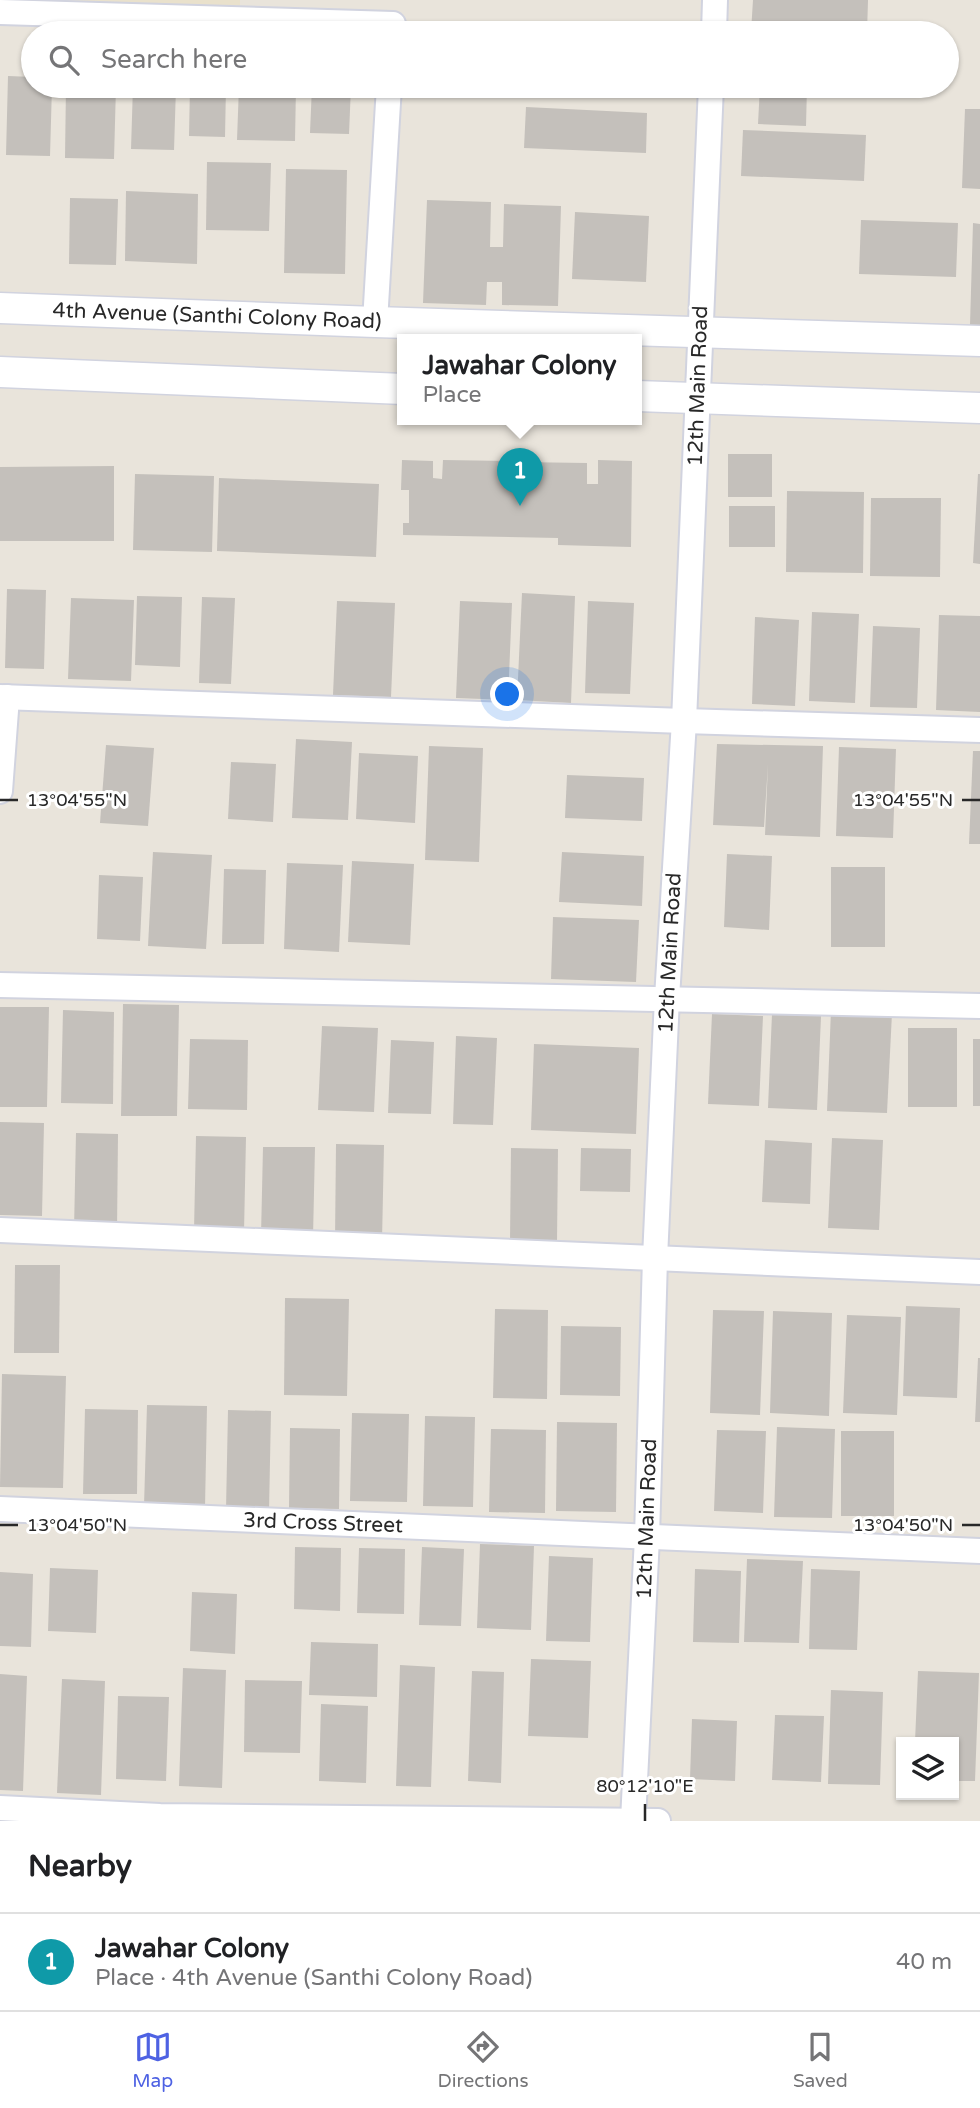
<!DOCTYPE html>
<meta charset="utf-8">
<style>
:root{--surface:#fff;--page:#f2f2f2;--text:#202124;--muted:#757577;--line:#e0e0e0;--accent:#4e62e3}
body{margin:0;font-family:"Varela Round",sans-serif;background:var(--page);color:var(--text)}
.controls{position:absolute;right:21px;bottom:21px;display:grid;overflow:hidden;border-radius:0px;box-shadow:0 2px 5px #0004}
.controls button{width:63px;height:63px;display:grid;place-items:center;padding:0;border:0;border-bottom:2px solid var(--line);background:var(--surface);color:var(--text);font:35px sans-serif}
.you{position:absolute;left:508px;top:695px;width:24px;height:24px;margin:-18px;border:5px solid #fff;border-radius:50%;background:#1a73e8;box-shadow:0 0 0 10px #1a73e833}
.badge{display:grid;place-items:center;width:46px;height:46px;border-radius:50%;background:var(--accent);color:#fff;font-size:23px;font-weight:700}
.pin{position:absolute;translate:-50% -58px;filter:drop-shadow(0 2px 4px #0008)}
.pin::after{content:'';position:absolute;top:37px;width:24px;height:21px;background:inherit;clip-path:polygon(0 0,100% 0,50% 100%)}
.popup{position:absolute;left:397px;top:334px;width:245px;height:91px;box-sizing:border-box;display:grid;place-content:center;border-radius:0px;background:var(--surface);filter:drop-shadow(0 2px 5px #0005);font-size:23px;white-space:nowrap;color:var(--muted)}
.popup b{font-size:26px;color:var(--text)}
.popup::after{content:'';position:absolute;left:50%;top:100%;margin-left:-14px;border:14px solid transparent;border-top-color:var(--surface)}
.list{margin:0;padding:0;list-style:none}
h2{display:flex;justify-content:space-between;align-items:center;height:91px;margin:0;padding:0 28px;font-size:30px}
h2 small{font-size:23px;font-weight:400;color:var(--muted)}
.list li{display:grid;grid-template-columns:46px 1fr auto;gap:21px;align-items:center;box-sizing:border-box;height:98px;padding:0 28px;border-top:2px solid var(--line)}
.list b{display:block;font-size:26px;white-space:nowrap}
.list p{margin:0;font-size:23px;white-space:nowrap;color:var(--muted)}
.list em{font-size:23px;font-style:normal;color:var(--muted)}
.icon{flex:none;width:38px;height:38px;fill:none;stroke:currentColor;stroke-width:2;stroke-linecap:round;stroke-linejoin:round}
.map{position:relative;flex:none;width:980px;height:1821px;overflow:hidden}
.search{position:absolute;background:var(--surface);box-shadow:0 2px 5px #0004;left:21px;right:21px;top:21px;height:77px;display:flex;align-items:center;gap:18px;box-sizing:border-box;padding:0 24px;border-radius:38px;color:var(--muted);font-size:26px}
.sheet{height:189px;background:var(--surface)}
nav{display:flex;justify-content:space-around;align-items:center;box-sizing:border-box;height:98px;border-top:2px solid var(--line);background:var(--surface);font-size:19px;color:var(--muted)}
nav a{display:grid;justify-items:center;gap:4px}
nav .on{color:var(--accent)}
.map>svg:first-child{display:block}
.education{fill:#e9e1cc}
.building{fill:#c4c0bb}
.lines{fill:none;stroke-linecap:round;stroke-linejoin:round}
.minor-casing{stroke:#d1d3df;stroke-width:28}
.tertiary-casing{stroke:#d1d3df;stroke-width:33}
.minor{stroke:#fff;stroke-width:24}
.tertiary{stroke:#fff;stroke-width:30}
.ticks{fill:none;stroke:#282828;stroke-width:2.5}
.labels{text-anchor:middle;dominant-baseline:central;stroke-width:6;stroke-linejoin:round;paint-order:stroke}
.street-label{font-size:21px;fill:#282828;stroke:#fff}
.ticks-label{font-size:18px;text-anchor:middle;fill:#282828;stroke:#fff;stroke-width:6;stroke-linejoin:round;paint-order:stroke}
</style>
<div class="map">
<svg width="980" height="1821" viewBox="0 0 980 1821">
<rect width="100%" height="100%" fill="#e9e4db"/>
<polygon class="education" points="62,0 240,0 240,7"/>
<g class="building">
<polygon points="753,0 868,0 867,33 751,32"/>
<polygon points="533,24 649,29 648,33 532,33"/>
<polygon points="8,76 33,77 33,86 52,86 50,156 6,155"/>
<polygon points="66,86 116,86 114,159 65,158"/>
<polygon points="133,86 176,86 174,150 131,149"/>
<polygon points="190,86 226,86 225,137 189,136"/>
<polygon points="239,86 296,86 295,141 237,140"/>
<polygon points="312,86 351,86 349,134 310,133"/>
<polygon points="760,86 807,86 806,126 758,124"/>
<polygon points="526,107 647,113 646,153 524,148"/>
<polygon points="965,109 980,109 980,189 962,188"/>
<polygon points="743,130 866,135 864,181 741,176"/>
<polygon points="207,162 271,163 269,231 206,230"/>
<polygon points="286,169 347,170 345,274 284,273"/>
<polygon points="126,191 198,194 197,264 125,261"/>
<polygon points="70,198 118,199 116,265 69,264"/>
<polygon points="427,200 491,202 490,247 503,247 504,204 561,206 558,306 502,305 502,282 487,282 486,305 423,303"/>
<polygon points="575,212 649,216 646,282 572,279"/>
<polygon points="861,220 958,223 956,277 859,274"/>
<polygon points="973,223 980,224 980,325 970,325"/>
<rect x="728" y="454" width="44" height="43"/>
<polygon points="402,460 433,461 433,478 442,479 443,460 508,461 508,480 518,480 519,462 587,463 587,484 598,484 598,460 632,461 631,547 558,545 558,538 403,535 403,523 409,523 409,490 401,490"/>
<polygon points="114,466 114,541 0,541 0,467"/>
<polygon points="135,474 214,476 212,552 133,550"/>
<polygon points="978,474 980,474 980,564 973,563"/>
<polygon points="219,478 379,484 376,557 217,551"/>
<polygon points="787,491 864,492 863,573 786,572"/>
<polygon points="871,498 941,498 940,577 870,576"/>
<rect x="729" y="506" width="46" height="41"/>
<polygon points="7,589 46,590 44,669 5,668"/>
<polygon points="522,593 575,596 571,703 517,700"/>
<polygon points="137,596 182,597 180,667 135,665"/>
<polygon points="202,597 235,598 231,684 199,683"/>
<polygon points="71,598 134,600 131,681 68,679"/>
<polygon points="337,601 395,603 391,697 333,695"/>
<polygon points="460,601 512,603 508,700 456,698"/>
<polygon points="588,601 634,603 630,694 585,693"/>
<polygon points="812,612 859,614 855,703 809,701"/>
<polygon points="939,615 980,616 980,712 936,710"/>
<polygon points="755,617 799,620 795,706 752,704"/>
<polygon points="873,626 920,628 917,708 870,707"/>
<polygon points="296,739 352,742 348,820 292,818"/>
<polygon points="717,744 823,746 820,837 765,835 768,764 764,827 713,825"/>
<polygon points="106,745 154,748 148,826 100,823"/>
<polygon points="429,746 483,748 479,862 425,860"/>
<polygon points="839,747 896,749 893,838 836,836"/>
<polygon points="973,751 980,751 980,844 969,844"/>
<polygon points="359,753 418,756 415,823 356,819"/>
<polygon points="231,762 276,764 273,822 228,819"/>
<polygon points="567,775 644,778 642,821 565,818"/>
<polygon points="153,852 212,855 206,949 148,946"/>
<polygon points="562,852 644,856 642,906 559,902"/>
<polygon points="727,854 772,856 769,930 724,927"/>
<polygon points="352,861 414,864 410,945 348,942"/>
<polygon points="287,863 343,865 339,952 284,949"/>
<rect x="831" y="867" width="54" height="80"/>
<polygon points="224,869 266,870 264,944 222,944"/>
<polygon points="99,875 143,877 140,941 97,939"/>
<polygon points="553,917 639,920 636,982 551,979"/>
<polygon points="123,1004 179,1005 177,1116 121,1116"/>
<polygon points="0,1007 49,1007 47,1107 0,1107"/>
<polygon points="63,1010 114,1012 113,1104 61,1103"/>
<polygon points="831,1010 892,1013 887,1113 827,1111"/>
<polygon points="712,1014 763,1016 759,1106 708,1104"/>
<polygon points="772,1014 821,1016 817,1110 768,1108"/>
<polygon points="322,1026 378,1028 374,1112 318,1110"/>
<rect x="908" y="1028" width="49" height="79"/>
<polygon points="456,1036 497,1038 493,1125 453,1124"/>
<polygon points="190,1039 248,1040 247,1110 188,1109"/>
<rect x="973" y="1039" width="7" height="67"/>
<polygon points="391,1040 434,1042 431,1114 388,1113"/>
<polygon points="534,1044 639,1048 636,1134 531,1130"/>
<polygon points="0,1122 44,1123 42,1216 0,1215"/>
<polygon points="76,1133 118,1134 117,1231 74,1230"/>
<polygon points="196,1136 246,1137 244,1232 194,1231"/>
<polygon points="832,1138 883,1140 879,1230 828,1228"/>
<polygon points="765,1140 812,1143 810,1204 762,1202"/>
<polygon points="336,1144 384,1145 382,1241 335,1240"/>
<polygon points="263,1147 315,1147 313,1237 261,1236"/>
<polygon points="511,1148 558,1149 557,1241 510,1241"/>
<polygon points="581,1148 631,1149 630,1192 580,1191"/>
<polygon points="15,1265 60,1265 59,1353 14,1353"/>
<polygon points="285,1298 349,1299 347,1396 284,1395"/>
<polygon points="906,1306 960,1308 957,1398 903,1396"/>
<polygon points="495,1309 548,1310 547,1399 493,1398"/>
<polygon points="713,1310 764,1311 760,1415 710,1413"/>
<polygon points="773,1311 832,1313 829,1416 770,1413"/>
<polygon points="847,1315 901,1317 897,1415 843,1413"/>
<polygon points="561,1326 621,1327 620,1396 560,1395"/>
<polygon points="978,1358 980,1358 980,1422 975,1422"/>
<polygon points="2,1374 66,1376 63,1488 0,1487"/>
<polygon points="147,1405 207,1406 205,1507 144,1506"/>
<polygon points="85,1409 138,1410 137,1494 83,1494"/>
<polygon points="228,1410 271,1411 269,1511 226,1510"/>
<polygon points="352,1413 409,1414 407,1502 350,1501"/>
<polygon points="425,1416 475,1417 473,1507 423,1506"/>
<polygon points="557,1422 617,1423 616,1512 556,1511"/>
<polygon points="777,1427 835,1429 832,1518 774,1517"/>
<polygon points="290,1428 340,1429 339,1509 289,1508"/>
<polygon points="491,1429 546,1430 545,1513 489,1512"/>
<polygon points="717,1430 766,1431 763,1513 714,1511"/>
<rect x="841" y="1431" width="53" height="85"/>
<polygon points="480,1544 534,1546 531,1630 477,1628"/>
<polygon points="295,1547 341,1548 340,1611 294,1609"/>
<polygon points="422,1547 464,1549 461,1626 419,1625"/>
<polygon points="359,1548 405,1549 404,1614 357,1613"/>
<polygon points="549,1556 593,1558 590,1642 546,1641"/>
<polygon points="747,1559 803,1561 799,1643 744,1642"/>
<polygon points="50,1568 98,1570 96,1633 48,1631"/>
<polygon points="695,1569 741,1571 739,1643 693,1642"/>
<polygon points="811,1569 860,1571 857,1650 809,1649"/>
<polygon points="0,1572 33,1574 31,1647 0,1646"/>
<polygon points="192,1592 237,1594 235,1654 190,1651"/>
<polygon points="311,1642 378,1644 377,1697 309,1695"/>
<polygon points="531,1659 591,1661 588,1738 528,1736"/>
<polygon points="400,1665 435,1667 431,1787 396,1786"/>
<polygon points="183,1668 226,1670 222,1788 179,1786"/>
<polygon points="472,1671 504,1672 501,1783 468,1781"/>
<polygon points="918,1671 979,1673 975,1781 954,1781 954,1742 915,1742"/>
<polygon points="0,1674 27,1676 23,1791 0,1790"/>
<polygon points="62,1679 105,1681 101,1795 57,1793"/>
<polygon points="245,1680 302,1681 300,1753 244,1752"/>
<polygon points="831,1690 883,1692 880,1785 828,1784"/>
<polygon points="118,1696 169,1697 166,1781 116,1779"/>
<polygon points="321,1704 368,1706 366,1783 319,1781"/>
<polygon points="775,1715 824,1716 821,1782 772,1780"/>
<polygon points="692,1719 737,1721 735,1781 690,1779"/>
</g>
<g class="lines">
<g class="minor-casing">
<g id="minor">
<polyline points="0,12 393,24"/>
<polyline points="714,33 715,0"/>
<polyline points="375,322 389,86"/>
<polyline points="0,697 684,721 980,730"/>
<polyline points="0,791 7,697"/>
<polyline points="0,985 980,1006"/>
<polyline points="0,1230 980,1272"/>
<polyline points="0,1509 980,1551"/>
<polyline points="0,1808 160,1816 658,1821"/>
<polyline points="633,1821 647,1537 655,1258 667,998 684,721 711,86"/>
</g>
</g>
<g class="tertiary-casing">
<g id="tertiary">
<polyline points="0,308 375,322 980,341"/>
<polyline points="0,372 403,389"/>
<polyline points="637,396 980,408"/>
</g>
</g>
<use href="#minor" class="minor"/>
<use href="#tertiary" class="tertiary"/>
</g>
<path class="ticks" d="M0,800h18M962,800h18M0,1525h18M962,1525h18M645,1804v17"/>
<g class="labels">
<g class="street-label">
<text transform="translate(217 316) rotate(2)">4th Avenue (Santhi Colony Road)</text>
<text transform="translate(698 386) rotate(-88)">12th Main Road</text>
<text transform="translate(670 953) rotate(-87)">12th Main Road</text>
<text transform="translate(647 1519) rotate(-88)">12th Main Road</text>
<text transform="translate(323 1523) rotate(2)">3rd Cross Street</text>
</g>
</g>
<g class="ticks-label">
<text x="77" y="806">13°04'55"N</text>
<text x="903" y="806">13°04'55"N</text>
<text x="77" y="1531">13°04'50"N</text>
<text x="903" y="1531">13°04'50"N</text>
<text x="645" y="1792">80°12'10"E</text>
</g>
</svg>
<div class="controls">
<button><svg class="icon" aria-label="layers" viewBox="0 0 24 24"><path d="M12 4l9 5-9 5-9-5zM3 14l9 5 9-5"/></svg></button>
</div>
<div class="you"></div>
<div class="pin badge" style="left:520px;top:506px;background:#0f9aa8">1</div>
<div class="popup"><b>Jawahar Colony</b>Place</div>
<div class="search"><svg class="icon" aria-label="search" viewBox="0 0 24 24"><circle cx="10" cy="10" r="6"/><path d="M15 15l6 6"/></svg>Search here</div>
</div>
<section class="sheet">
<h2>Nearby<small></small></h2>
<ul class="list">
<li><span class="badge" style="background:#0f9aa8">1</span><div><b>Jawahar Colony</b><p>Place · 4th Avenue (Santhi Colony Road)</p></div><em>40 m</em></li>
</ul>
</section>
<nav>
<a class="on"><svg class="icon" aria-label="map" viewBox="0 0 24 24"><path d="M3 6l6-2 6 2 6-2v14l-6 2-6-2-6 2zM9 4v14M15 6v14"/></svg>Map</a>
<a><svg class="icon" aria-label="directions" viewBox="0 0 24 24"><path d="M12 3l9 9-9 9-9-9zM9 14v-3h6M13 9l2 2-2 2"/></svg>Directions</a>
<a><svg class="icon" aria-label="saved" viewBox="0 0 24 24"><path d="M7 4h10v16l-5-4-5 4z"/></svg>Saved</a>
</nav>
